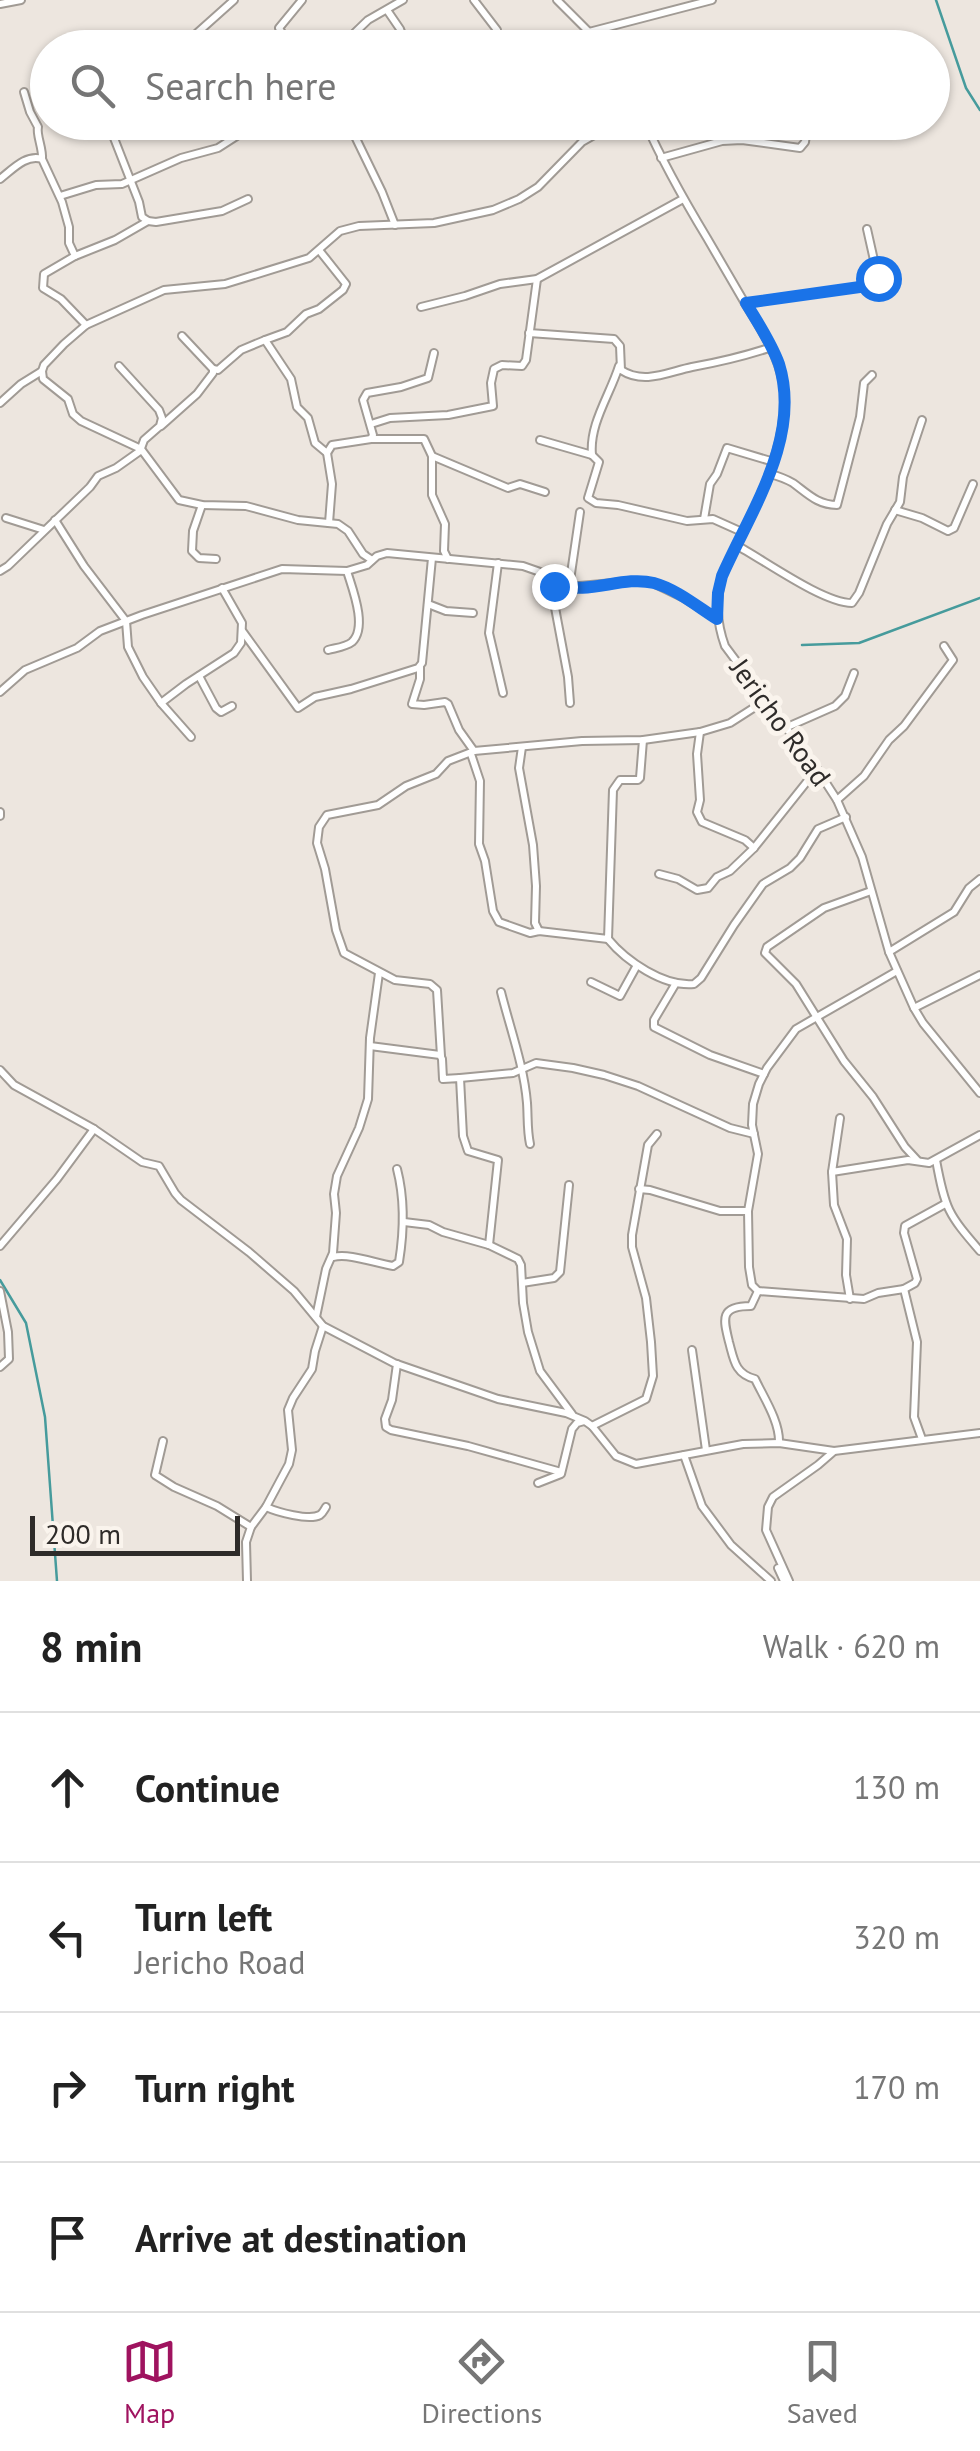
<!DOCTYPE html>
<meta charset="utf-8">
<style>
:root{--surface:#fff;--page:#f6f6f6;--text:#222;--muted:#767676;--line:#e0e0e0;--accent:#9f135f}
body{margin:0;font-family:"PT Sans",sans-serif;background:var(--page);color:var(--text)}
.scale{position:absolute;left:30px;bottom:25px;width:210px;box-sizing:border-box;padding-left:10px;border:5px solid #2e2b29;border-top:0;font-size:28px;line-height:35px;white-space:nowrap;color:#2e2b29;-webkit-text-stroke:8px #faf4ed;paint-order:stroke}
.stop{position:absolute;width:30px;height:30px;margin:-22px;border:8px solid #1a73e8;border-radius:50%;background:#fff}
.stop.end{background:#1a73e8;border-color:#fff;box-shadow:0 2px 10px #0008}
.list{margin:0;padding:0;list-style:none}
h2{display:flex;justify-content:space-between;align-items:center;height:130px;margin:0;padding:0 40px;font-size:42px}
h2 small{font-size:32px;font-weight:400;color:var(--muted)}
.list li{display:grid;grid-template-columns:65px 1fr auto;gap:30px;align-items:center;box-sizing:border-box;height:150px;padding:0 40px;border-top:2px solid var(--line)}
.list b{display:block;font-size:38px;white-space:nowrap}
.list p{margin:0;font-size:32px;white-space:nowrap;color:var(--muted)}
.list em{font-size:32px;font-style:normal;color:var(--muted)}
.icon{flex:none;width:55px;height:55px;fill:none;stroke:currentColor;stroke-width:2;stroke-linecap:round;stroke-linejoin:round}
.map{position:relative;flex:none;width:980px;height:1581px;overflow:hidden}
.search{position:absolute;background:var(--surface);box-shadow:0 2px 8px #0004;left:30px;right:30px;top:30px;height:110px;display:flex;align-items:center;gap:25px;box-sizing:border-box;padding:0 35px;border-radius:55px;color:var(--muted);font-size:38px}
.sheet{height:730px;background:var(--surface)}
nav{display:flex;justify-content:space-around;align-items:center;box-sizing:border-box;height:140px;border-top:2px solid var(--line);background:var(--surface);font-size:28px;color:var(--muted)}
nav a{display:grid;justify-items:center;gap:5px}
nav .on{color:var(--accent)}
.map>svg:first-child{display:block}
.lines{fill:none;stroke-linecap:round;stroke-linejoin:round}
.stream{stroke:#469b9c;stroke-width:2.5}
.minor-casing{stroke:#a19b95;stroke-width:10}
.minor{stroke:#fff;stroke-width:6}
.route{stroke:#1a73e8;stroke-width:12}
.labels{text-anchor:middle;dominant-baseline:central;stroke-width:10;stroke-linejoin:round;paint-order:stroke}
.street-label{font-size:28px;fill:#2e2b29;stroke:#faf4ed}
</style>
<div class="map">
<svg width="980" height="1581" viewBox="0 0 980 1581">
<rect width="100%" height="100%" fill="#ede6df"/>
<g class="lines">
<g class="stream">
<polyline points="936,0 966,88 980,110"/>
<polyline points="802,645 859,643 980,598"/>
<polyline points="0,1280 26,1323 45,1417 57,1581"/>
</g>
<g class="minor-casing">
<g id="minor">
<polyline points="474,0 497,30"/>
<polyline points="557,0 589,32 599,48"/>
<polyline points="0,4 21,0"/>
<polyline points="387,10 400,29 407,48"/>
<polyline points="184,48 187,42 234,0"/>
<polyline points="291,48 279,28 302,0"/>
<polyline points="339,48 368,20 403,0"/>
<polyline points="566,48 589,32 712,0"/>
<path d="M24,92l6,20 8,15c-2,8 5,21 4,32"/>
<polyline points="111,122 112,133 139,202 142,217 148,221 156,222 222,211 248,199"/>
<polyline points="348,122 382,192 395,225"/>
<path d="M645,122c18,41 39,78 62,116 13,22 26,45 39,67 21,33 42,66 38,106 -5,60 -38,112 -62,166 -6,24 -6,44 3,69l92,123 20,31 25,57 27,95 25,56 9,15 57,70"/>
<polyline points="661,158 722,141 742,140 800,148 805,142 808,122"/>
<path d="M0,179c13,-10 26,-25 42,-20l20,43 7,25v16l6,13 -31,18 -1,14 18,11 25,26"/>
<polyline points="60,196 96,185 122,184 181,158 218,148 246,130 249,122"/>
<polyline points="75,256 115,240 148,221"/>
<polyline points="745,303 874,285 878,278 867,229"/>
<polyline points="421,307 465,296 500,284 537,279 683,199"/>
<path d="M529,333l85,6 6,7 1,24c23,15 47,2 71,-3 28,-5 53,-11 80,-20"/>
<polyline points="265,340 287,332 306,314 319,309 343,290 346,284 319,250"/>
<path d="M619,366c-9,29 -30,58 -27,89l7,7 -11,36 8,5 22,2 69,16 26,-2 29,13"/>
<polyline points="213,369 218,370 241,350 265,340 291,379 297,407 308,418 315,443 327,453 332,484 329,523"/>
<polyline points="42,371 43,379 68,399 73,414 81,421 141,449 179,500 202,505 246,506 298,520 338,524 348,531 363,554 372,560"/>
<polyline points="0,403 21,384 42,371 44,365 64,344 86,325 164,290 225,284 309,258 340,231 359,226 434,223 493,210 519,199 538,187 582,142 617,122"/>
<polyline points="371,424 390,418 448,415 493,406 491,383 494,369 502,365 522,366 526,360 537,279"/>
<polyline points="161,426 197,394 213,373 213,369 182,336"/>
<polyline points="371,439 424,439 432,456 432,495 445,524 444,551 448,559"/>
<polyline points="540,440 592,455"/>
<polyline points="327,453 332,445 371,439 373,435 363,400 367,393 401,387 428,378 434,353"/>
<polyline points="432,456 508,488 520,484 545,492"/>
<path d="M770,474c8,2 16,5 23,9 15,11 25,22 44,22l23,-88 4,-34 8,-8"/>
<polyline points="202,505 193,531 192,551 199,558 216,559"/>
<polyline points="895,510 922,518 948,531 954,528 973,484"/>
<polyline points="6,518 44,530"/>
<polyline points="704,519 710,484 717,474 727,448 774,462"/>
<polyline points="55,520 84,566 126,621 128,647 143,677 161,703 191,737"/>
<path d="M736,545c28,15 87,58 116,58l7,-10 28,-69 13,-22 3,-25 19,-57"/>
<polyline points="498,563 489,633 503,693"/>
<polyline points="0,571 8,566 90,487 98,476 116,468 140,451 144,440 160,426 162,418 159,410 119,366"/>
<polyline points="557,584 553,591 553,597 568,677 570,703"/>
<polyline points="569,587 580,512"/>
<polyline points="428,604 446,611 473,613"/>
<polyline points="243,632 298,708 315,697 351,689 418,668 422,663 432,558"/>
<path d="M328,650c7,-2 18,-3 24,-8 16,-15 0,-54 -5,-71"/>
<polyline points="420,667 420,679 412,704 424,705 445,702 448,704 459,730 474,751"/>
<polyline points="199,676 216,708 221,712 232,706"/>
<polyline points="0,692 25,670 77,648 100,631 142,615 282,569 347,571 367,565 377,556 387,553 523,566 543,573 555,583 568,587 636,581 653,583 684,598 717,619"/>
<polyline points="161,703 186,684 234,653 241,643 242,623 222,588"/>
<polyline points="785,728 835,706 845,696 854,673"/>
<polyline points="700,732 697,754 700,800 697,812 702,822 745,840 754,848"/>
<polyline points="522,747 519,768 533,845 536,886 535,923 539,931"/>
<polyline points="471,754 480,781 479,844 485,861 493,911 499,922 530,933 539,931 608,939 613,790 620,780 638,780 640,778 643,740"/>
<polyline points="837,800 864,776 889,740 904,726 953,660 944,646"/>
<polyline points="0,812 0,816"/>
<polyline points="659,874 678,879 697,890 708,888 717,877 730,871 754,848 817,769"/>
<polyline points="871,891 824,908 767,947 765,953 796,984 844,1061 873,1097 905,1147 917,1160"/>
<path d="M608,939c18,22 56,48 86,45l7,-6 33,-53 29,-41 27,-16 10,-10 18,-29 28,-12"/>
<polyline points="889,952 954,912 969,888 980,879"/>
<polyline points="897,971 796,1029 767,1068 759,1084 753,1104 752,1125 758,1154 748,1211 749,1267 752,1285 758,1291 864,1299 878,1293 904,1289 917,1342 914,1417 922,1439"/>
<polyline points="591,982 620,996 636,967"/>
<polyline points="676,983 654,1020 654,1027 710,1055 764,1074"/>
<path d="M501,992c9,36 23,74 26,111 1,14 0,27 3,41"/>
<polyline points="914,1008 980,975"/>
<polyline points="370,1046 440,1055 442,1059 443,1079 460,1078 463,1136 468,1151 498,1160 489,1245"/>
<polyline points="441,1056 437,990 430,984 395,980 344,953 336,930 325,869 317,843 319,827 327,815 378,805 406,786 436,774 448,761 474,751 582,741 643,740 700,732 730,723 766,700"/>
<polyline points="0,1070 14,1085 94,1129 142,1162 159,1166 175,1193 181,1200 249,1252 294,1291 323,1326 394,1363 498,1399 566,1413 585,1421 592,1426 616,1456 636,1464 743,1444 779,1443 834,1451 980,1433"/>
<polyline points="460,1078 513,1073 536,1063 573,1068 604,1075 638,1086 730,1128 754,1134"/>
<polyline points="840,1118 832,1172 908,1160 929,1163 980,1135"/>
<path d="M936,1160c9,49 12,54 44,91"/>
<polyline points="832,1172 834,1205 847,1239 846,1275 850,1299"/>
<polyline points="639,1189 650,1190 720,1211 748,1211"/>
<polyline points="404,1222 429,1225 443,1232 489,1245 518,1259 521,1265 523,1303 528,1332 540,1371 572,1414"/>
<polyline points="0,1246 57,1179 94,1129"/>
<path d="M333,1257c17,-4 41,6 60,9l6,-4c5,-31 6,-62 -2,-93"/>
<polyline points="522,1283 554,1278 560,1272 569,1185"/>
<polyline points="904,1289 915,1283 917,1279 904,1233 905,1226 945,1204"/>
<polyline points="0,1291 8,1332 9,1359 0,1367"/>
<path d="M758,1291l-7,15c-31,0 -28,12 -22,36 5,18 6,32 26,37 9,19 25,43 24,64"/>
<polyline points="316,1317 326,1269 333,1253 336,1213 334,1194 337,1176 359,1128 368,1099 370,1038 379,973"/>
<polyline points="692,1350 706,1450"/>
<polyline points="397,1364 392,1400 385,1419 386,1427 391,1430 468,1446 561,1472"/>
<polyline points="592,1426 646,1399 653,1376 651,1342 646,1298 632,1247 632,1235 648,1145 657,1134"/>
<polyline points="163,1441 155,1475 174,1487 217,1506 251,1527"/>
<polyline points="684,1455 702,1506 731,1545 771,1581"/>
<polyline points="538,1483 561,1474 572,1429 577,1423 584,1421"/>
<path d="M266,1507c11,5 43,14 54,8 3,-2 4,-5 6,-8"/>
<polyline points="778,1568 784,1581"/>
<polyline points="247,1581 246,1542 251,1527 266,1507 289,1464 292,1450 288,1410 293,1398 312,1369 315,1351 323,1326"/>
<polyline points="789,1581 766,1530 768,1507 773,1497 818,1465 833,1452"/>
</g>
</g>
<use href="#minor" class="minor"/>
</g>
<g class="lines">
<path class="route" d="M554,586l4,-2c30,12 64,-9 96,-1 22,6 44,24 63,36l1,-26 4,-17c28,-64 80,-138 57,-212 -8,-22 -21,-41 -33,-61l128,-18 4,-7"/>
</g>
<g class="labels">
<g class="street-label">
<text transform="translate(781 722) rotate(54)">Jericho Road</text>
</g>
</g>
</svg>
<div class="scale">200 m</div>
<div class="stop" style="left:878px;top:278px"></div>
<div class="stop end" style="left:554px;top:586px"></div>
<div class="search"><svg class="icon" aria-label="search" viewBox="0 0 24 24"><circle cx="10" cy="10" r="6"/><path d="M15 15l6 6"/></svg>Search here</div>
</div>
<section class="sheet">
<h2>8 min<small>Walk · 620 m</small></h2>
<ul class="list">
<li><svg class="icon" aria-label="ahead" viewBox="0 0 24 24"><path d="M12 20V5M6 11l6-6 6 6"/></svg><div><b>Continue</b></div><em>130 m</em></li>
<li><svg class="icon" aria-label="left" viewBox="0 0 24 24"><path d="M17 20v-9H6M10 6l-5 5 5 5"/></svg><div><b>Turn left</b><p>Jericho Road</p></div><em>320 m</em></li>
<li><svg class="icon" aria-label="right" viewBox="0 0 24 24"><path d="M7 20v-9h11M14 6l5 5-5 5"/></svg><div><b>Turn right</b></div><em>170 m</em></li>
<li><svg class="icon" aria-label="arrive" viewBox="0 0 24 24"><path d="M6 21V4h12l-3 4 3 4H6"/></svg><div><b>Arrive at destination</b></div></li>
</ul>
</section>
<nav>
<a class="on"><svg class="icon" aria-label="map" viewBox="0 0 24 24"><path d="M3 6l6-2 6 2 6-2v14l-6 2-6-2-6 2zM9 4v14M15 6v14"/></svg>Map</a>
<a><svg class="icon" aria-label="directions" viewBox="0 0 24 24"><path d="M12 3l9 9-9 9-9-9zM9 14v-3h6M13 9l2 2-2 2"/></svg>Directions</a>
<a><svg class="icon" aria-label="saved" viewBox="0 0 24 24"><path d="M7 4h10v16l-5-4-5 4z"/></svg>Saved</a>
</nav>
